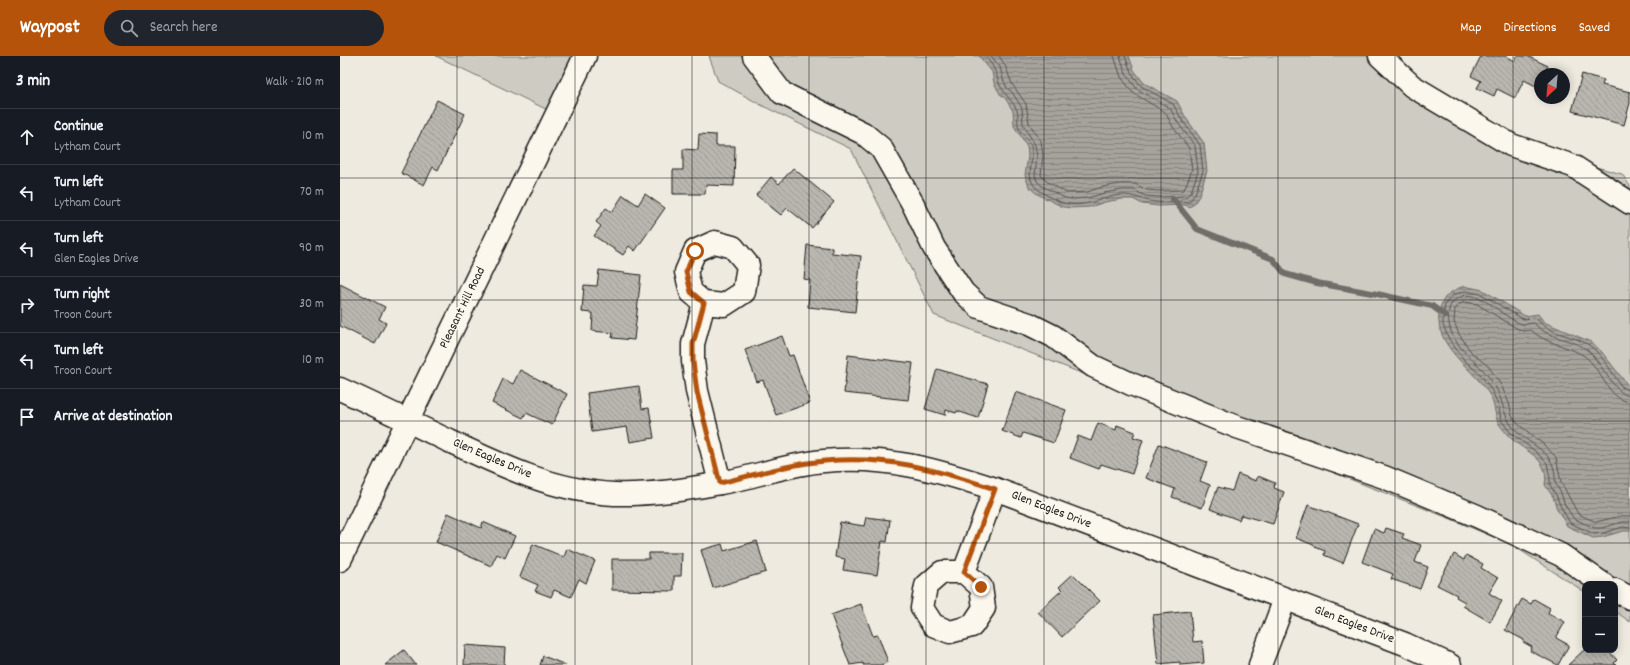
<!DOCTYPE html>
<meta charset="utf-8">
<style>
:root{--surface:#171b24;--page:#20242c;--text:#f1f3f6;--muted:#9ea1a6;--line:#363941;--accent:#b45309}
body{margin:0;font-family:Dekko,sans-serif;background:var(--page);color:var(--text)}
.controls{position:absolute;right:12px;bottom:12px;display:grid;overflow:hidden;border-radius:8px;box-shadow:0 2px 10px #0003}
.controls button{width:36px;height:36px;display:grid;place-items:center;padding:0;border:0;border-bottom:1px solid var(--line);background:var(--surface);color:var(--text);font:20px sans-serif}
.compass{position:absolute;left:1194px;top:12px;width:36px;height:36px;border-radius:50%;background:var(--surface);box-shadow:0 2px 10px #0003;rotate:206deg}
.stop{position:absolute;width:12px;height:12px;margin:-9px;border:3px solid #b45309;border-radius:50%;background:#fff}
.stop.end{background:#b45309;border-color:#fff;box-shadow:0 1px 4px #0008}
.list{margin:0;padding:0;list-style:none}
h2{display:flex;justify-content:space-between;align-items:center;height:52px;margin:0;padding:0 16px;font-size:17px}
h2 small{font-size:13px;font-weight:400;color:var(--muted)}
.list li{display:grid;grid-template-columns:26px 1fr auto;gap:12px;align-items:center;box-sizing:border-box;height:56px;padding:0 16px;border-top:1px solid var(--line)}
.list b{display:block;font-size:15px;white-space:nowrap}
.list p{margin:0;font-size:13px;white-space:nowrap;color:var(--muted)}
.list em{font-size:13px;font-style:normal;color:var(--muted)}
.icon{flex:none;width:22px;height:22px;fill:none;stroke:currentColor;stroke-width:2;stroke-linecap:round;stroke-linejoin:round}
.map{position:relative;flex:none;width:1290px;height:609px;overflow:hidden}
header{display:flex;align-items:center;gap:24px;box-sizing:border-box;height:56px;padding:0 20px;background:var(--accent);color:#fff}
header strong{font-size:19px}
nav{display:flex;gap:22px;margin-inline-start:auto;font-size:14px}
.search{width:280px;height:36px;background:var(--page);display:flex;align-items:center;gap:10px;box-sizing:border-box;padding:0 14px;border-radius:22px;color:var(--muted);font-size:15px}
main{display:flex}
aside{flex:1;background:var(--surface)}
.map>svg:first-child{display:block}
.grass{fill:#ceccc2;stroke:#75746f}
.water{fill:url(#water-rules);stroke:#6f6d69}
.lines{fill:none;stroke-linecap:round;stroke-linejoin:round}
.shore{stroke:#535250;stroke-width:1}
.stream{stroke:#6f6d69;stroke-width:6}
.building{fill:url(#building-back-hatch);stroke:#1c1c1c}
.minor-casing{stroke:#1c1c1c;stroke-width:25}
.minor{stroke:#fbf7ec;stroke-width:22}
.route{stroke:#b45309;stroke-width:5}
.grid{fill:none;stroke:#1c1c1c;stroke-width:1;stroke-opacity:0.55}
.labels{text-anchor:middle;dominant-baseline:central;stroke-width:3.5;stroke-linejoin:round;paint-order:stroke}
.street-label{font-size:13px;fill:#1c1c1c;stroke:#fbf7ec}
</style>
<header>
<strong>Waypost</strong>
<div class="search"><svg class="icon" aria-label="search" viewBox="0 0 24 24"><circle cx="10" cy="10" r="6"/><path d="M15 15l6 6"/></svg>Search here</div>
<nav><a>Map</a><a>Directions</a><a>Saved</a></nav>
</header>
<main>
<aside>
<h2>3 min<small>Walk · 210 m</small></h2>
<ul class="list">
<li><svg class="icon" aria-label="ahead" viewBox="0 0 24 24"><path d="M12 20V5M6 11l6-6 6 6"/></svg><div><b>Continue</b><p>Lytham Court</p></div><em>10 m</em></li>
<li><svg class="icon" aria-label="left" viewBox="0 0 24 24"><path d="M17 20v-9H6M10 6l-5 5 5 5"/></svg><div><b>Turn left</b><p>Lytham Court</p></div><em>70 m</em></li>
<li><svg class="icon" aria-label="left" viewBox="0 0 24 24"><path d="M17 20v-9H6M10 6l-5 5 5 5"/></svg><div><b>Turn left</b><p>Glen Eagles Drive</p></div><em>90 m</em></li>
<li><svg class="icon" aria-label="right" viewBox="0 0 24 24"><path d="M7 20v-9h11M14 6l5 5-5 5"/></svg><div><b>Turn right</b><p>Troon Court</p></div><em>30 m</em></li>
<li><svg class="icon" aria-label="left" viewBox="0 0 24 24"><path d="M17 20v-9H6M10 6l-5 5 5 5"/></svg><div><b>Turn left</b><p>Troon Court</p></div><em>10 m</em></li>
<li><svg class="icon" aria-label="arrive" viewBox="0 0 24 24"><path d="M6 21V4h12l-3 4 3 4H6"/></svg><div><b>Arrive at destination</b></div></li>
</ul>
</aside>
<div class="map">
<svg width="1290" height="609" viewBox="0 0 1290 609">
<defs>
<pattern id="water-rules" width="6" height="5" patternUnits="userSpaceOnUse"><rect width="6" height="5" fill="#a6a39d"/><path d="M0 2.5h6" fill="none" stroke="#86847f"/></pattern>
<pattern id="building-back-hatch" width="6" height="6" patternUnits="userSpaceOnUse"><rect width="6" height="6" fill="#b9b6af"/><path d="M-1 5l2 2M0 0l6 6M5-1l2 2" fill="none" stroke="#9e9c96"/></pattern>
</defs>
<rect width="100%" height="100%" fill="#eeeadf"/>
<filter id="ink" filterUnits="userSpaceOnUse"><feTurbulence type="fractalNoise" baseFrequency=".025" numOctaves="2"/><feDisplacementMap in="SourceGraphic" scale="8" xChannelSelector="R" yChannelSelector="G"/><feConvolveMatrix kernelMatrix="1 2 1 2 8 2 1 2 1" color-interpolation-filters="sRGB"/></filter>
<g filter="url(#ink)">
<g class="grass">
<polygon points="96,0 239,0 212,56"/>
<polygon points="369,0 1043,0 1050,16 1102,34 1193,94 1282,118 1290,130 1290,566 1275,555 1275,528 1245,528 1245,536 1172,489 1111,463 594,259 511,93 423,50 378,25"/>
</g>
<g class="water">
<polygon points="639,0 789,0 794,14 804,27 837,45 846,62 864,87 867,115 859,140 853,149 849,151 845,149 818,150 802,148 793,143 782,143 765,146 750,151 732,152 723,151 697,138 689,131 685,119 688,100 687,90 674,70 673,55 665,42 660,38 654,27 652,16"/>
<path d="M1124,230l19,4 42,26 13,-2 6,8 47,20 10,9 29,37v143h-7l-20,6 -10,1 -26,-12 -10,-17 -4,-12 -8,-12c5,-30 -24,-33 -39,-52 -3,-4 -8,-9 -9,-13 -3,-11 -3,-19 -10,-29 -16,-24 -52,-44 -48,-78 3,-17 10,-21 25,-27z"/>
</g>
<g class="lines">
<g class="shore">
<path d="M645,0c3,4 8,9 10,15 3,6 3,13 8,19 4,7 11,13 14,20 2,5 0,10 1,15 1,8 10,13 13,21 4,12 -5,28 2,38 4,7 23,17 31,19 19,6 38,-6 56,-8 14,-1 23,6 36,7 11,1 22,-2 33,0l6,-8 8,-23 -3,-26 -18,-25 -9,-16 -32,-18 -10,-14 -6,-16"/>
<polyline points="651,0 660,11 663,23 667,32 672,36 682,52 683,68 695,89 697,101 695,119 697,125 702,130 725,142 732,143 748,142 764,137 782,134 794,134 805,140 818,141 847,140 851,136 858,115 855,90 838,67 830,52 797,33 786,18 780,0"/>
<polyline points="659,0 665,9 672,28 686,48 689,67 701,85 703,99 701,119 706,125 727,137 747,136 762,131 781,128 795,128 807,134 818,135 844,134 852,114 849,92 833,71 825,56 793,37 781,21 774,0"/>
<path d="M1290,335l-3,-1 -5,-3c-9,-13 -21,-34 -33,-42 -18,-11 -38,-9 -53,-27l-13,1 -42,-25 -16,-3 -12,4 -8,9 -2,16v5l6,14 15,21 17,15 11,16 7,16 2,13 9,12 25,19 12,12 3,15v7l6,10 5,12 9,16 24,11 9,-1 20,-6 7,1"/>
<path d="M1290,340c-16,-1 -30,-37 -44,-47 -16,-11 -39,-10 -52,-26 -4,0 -8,2 -12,1 -17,-5 -40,-33 -59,-28 -7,2 -13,7 -14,14 -4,28 17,43 34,60 5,5 9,12 13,18 7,12 7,27 16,38 17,22 45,22 43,57l6,10 4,12 9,14 21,9h7l20,-6h8"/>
<path d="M1290,346c-23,-1 -30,-39 -49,-48 -16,-9 -37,-11 -50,-24l-7,1 -6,-2 -41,-25 -12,-2 -5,2 -5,5 -1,13 5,12 13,19 17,14 12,18 8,18 3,13 6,8 24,19 14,14 5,25 17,32 18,8 25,-6h9"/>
</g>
<polyline class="stream" points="833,143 857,173 933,203 945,218 977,227 1037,238 1092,250 1106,260"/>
</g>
<g class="building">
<polygon points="1141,0 1166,0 1175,5 1177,0 1187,0 1208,10 1204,18 1200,18 1200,26 1198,31 1184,24 1175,42 1157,33 1154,40 1137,32 1141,25 1131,20"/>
<polygon points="1242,18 1264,24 1262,29 1290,36 1290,47 1284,69 1232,55"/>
<polygon points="97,44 125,58 98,114 93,111 84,129 61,117"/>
<polygon points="359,78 376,79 376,90 395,90 394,130 366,129 365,138 333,138 333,114 343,114 343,93 358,94"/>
<polygon points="453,112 494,146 472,172 447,152 441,159 416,139 431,121 439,128"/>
<polygon points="305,138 325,152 295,195 289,190 283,199 254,180 261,170 256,166 266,152 272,156 283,139 298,149"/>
<polygon points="467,189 492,192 492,197 521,200 515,256 468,251 470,224 464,223"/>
<polygon points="259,214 301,219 294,284 272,282 273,277 252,275 253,257 242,256 244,229 257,230"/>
<polygon points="0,228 45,251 39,263 46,267 35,288 0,270"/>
<polygon points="442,280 449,300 453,299 470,347 436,359 423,324 417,326 405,294"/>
<polygon points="508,299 573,307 568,344 504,337"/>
<polygon points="597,313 648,328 638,362 617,355 616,357 606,354 605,359 585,353"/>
<polygon points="180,314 227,338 212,369 186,357 183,362 152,347 163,323 173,328"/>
<polygon points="299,330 302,353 309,352 314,382 290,386 287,371 252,376 247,337"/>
<polygon points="676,336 726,354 714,387 683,377 681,382 662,375"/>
<polygon points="758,367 776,374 777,369 795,376 793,381 803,384 792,418 761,408 759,413 730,402 738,380 751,385"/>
<polygon points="819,388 867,406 860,425 870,429 862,452 832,441 835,433 806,422"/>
<polygon points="898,418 916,425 918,420 935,427 934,432 944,436 933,468 901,459 899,464 870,453 878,431 892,435"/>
<polygon points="968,449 1018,468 1003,507 984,499 985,495 975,491 976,490 956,482"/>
<polygon points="108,457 141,472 143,466 175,480 165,502 157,498 151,510 96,486"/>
<polygon points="526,461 550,464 547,486 542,485 537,519 503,514 505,503 495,501 500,466 524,470"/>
<polygon points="1046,472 1064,478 1062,482 1081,489 1075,506 1088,511 1080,533 1051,523 1053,518 1022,506 1034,473 1044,477"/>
<polygon points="417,485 426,516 373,532 361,494 382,488 384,495"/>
<polygon points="193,488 224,501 227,493 255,505 246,527 239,523 231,541 214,534 211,541 195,535 198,529 180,521"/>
<polygon points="309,497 342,497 341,520 334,520 334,535 272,534 272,503 309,503"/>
<polygon points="1114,498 1124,504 1126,499 1143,508 1141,512 1158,522 1149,537 1162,545 1150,566 1123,550 1125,546 1116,541 1117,539 1097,529"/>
<polygon points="733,518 760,545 722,581 698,556 722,534 719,531"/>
<polygon points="1182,543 1191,548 1194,543 1210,552 1208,557 1225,566 1216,582 1229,589 1218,609 1190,595 1192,591 1183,586 1184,584 1165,574"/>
<polygon points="521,548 533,580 538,579 548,606 541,609 523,609 523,607 510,609 491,559"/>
<polygon points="850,555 853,586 862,585 864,607 840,609 840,606 818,608 813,559"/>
<polygon points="125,589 165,592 164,609 124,609"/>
<polygon points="1245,593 1268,594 1277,604 1274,607 1276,609 1228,609"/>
<polygon points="64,594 76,609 45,609"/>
<polygon points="203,600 226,609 200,609"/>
</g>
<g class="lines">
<g class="minor-casing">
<g id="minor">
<polyline points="414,0 442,37 523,77 541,92 573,148 594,192 623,236 639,251 689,268 713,280 753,310 791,328 897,371 1044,421 1137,460 1221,499 1263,528"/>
<polyline points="1040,0 1072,30 1171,89 1233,110 1290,147"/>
<polyline points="364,247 351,236 346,216 355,195 375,186 393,191 408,209 404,236 384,249 364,247 353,288 353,305 357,335 380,427"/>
<path d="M0,333c35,16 70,33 105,50 55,26 108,52 169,55 35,1 71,-4 106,-11 35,-6 68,-19 104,-22 62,-6 113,9 171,28l410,155 45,21"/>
<polyline points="0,504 245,0"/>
<polyline points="624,516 641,531 644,552 632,570 610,576 593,569 582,552 586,530 602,516 624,516 655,433"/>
<polyline points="1275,534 1290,542"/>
<polyline points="920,609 945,543"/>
</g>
</g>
<use href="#minor" class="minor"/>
</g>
</g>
<g class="lines" filter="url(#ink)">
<path class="route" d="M355,195l-9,21 5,20 13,11 -11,41v18l4,30 23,91c34,-8 69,-19 105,-22 62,-6 112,9 170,28l-31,83 17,15"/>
</g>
<path class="grid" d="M117,0v609M235,0v609M352,0v609M469,0v609M586,0v609M704,0v609M821,0v609M938,0v609M1055,0v609M1173,0v609M0,122h1290M0,244h1290M0,365h1290M0,487h1290"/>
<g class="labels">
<g class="street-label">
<text transform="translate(123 252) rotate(-64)">Pleasant Hill Road</text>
<text transform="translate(152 403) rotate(23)">Glen Eagles Drive</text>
<text transform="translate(711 454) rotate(21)">Glen Eagles Drive</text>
<text transform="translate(1014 569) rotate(21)">Glen Eagles Drive</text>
</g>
</g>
</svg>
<div class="controls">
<button>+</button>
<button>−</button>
</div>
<svg class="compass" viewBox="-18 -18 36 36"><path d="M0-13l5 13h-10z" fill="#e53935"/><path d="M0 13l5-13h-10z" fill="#9ea1a6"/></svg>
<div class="stop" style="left:355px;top:195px"></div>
<div class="stop end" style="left:641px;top:531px"></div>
</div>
</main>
